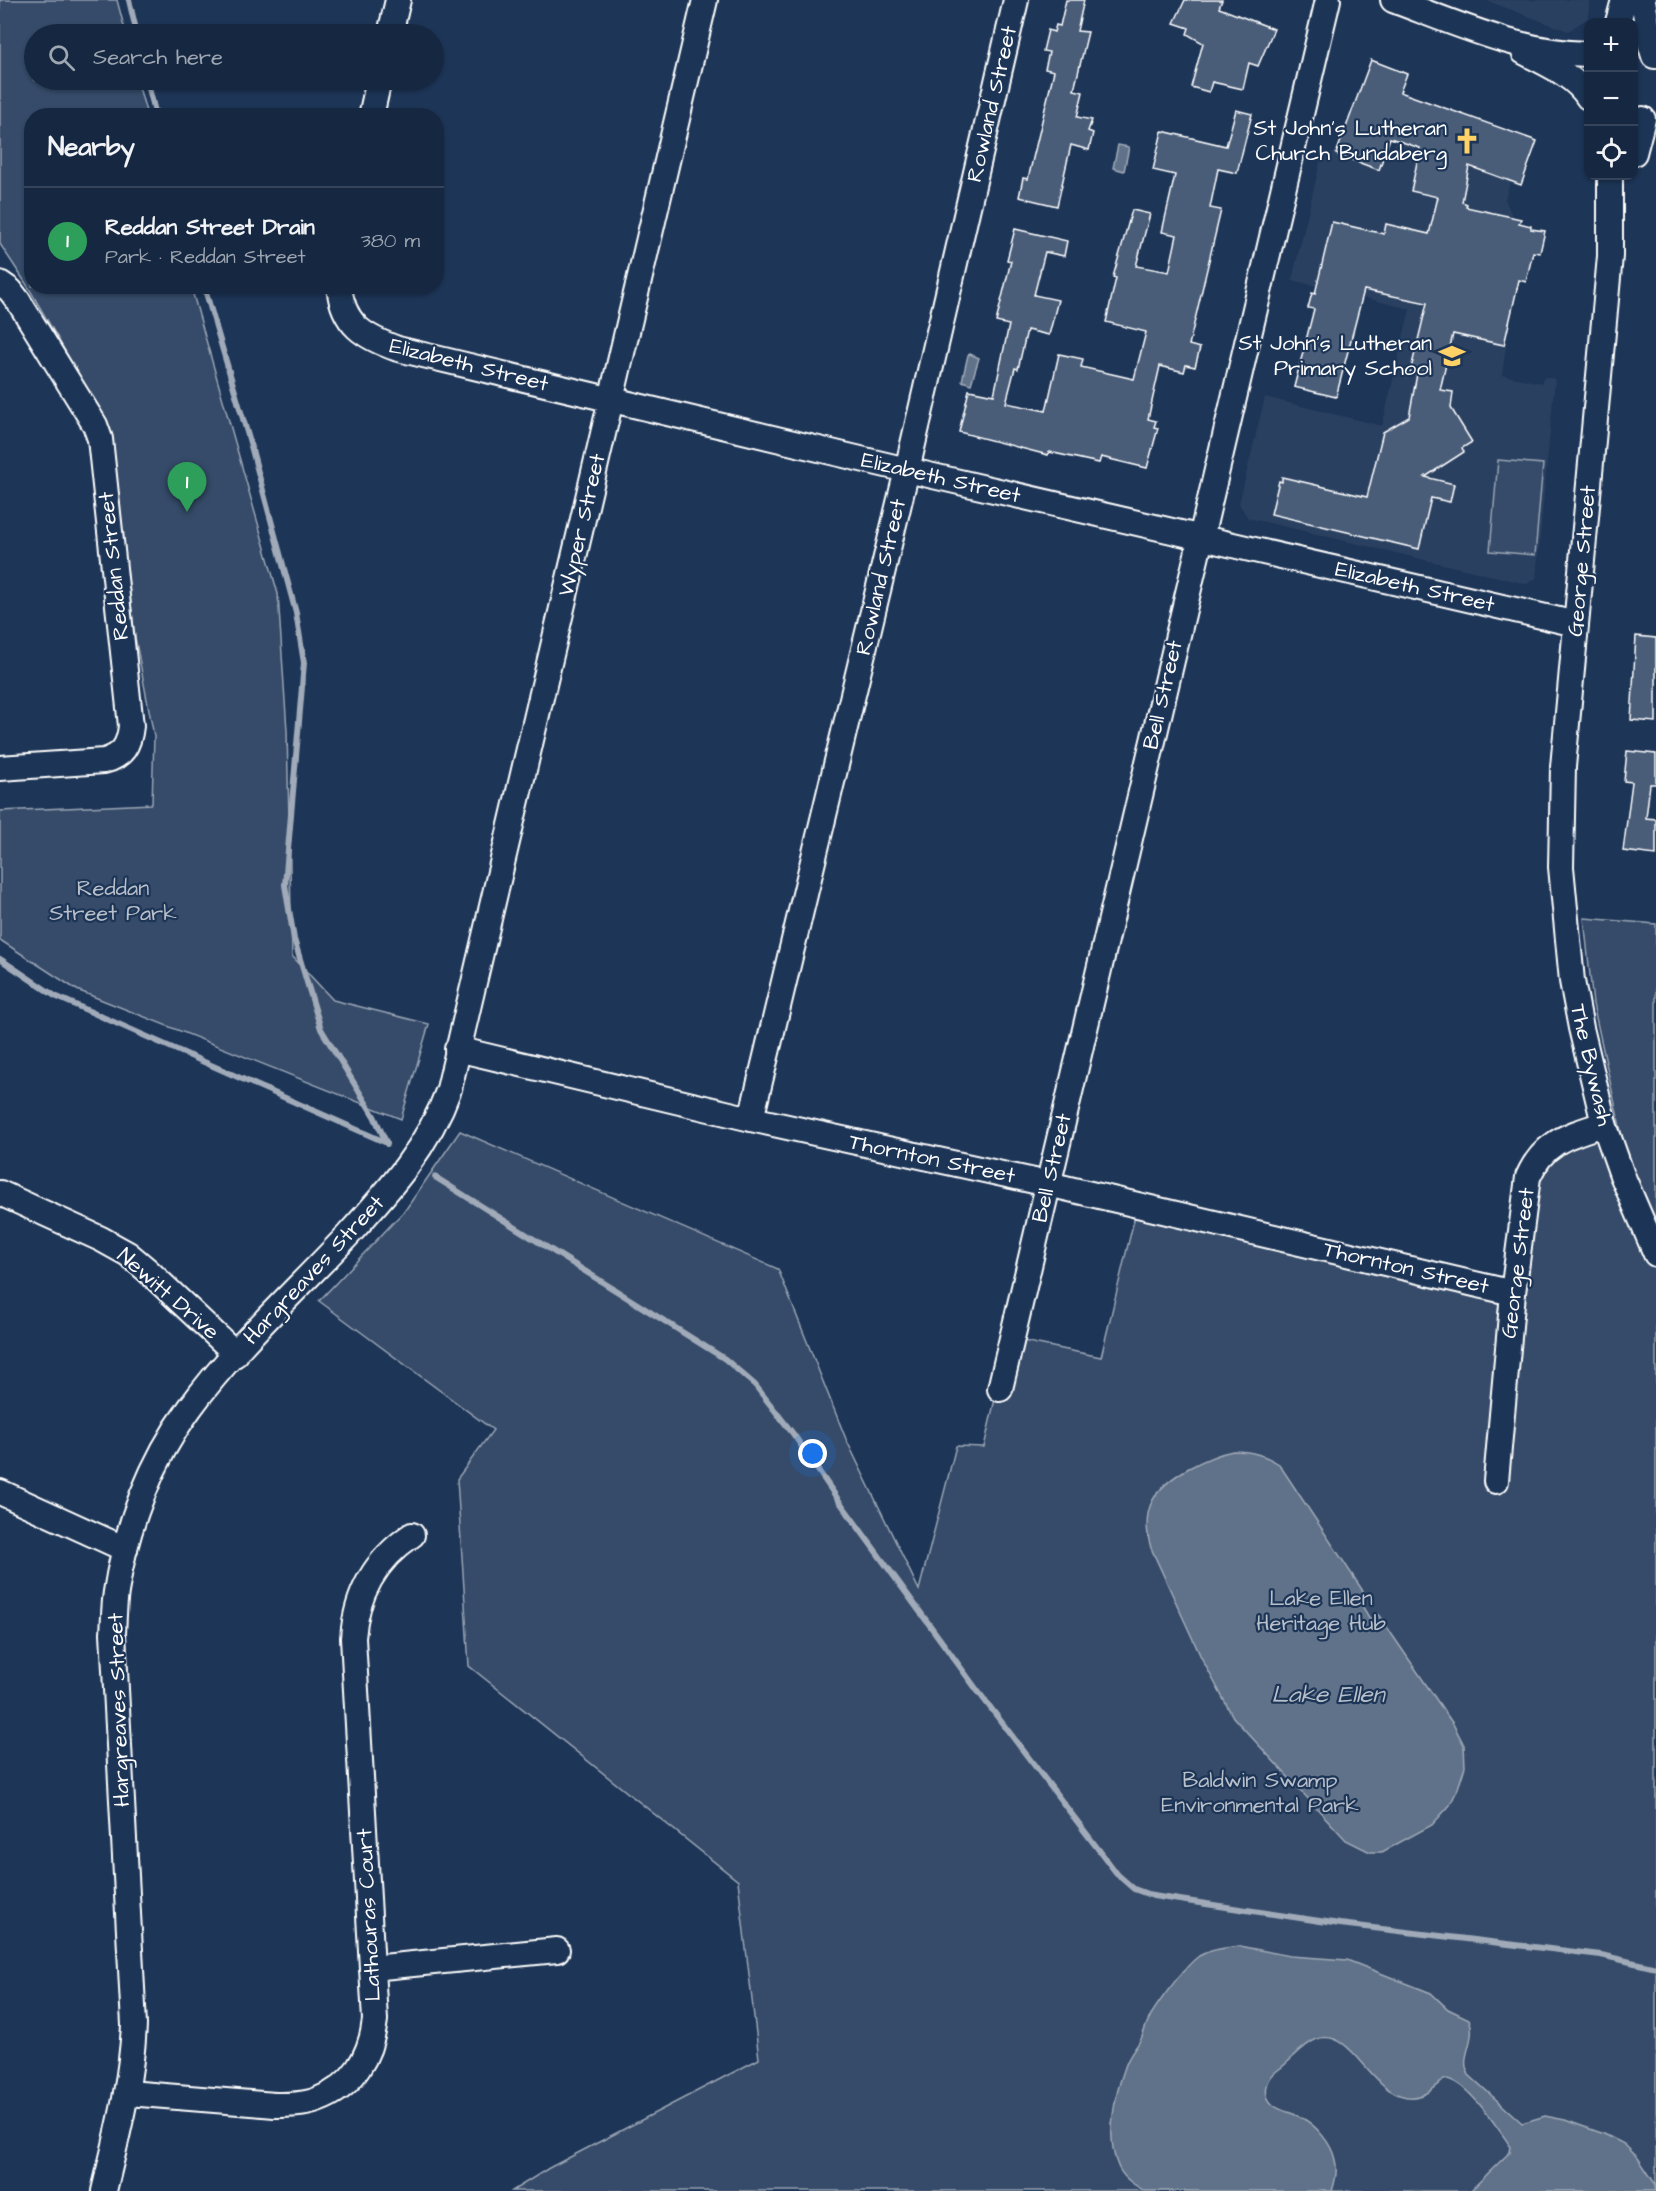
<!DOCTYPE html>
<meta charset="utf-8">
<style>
:root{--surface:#162841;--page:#23344c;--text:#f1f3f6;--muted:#9ea6b1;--line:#35445a;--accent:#bca0f2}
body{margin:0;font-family:"Architects Daughter",sans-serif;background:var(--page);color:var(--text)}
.controls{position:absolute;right:18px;top:18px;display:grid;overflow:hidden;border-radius:12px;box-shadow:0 2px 4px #0004}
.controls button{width:54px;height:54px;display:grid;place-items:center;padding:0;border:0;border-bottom:2px solid var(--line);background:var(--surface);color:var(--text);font:30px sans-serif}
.you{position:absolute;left:813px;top:1454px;width:21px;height:21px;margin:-15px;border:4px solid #fff;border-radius:50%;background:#1a73e8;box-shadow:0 0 0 9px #1a73e833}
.badge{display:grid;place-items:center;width:39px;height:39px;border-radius:50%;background:var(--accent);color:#fff;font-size:20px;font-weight:700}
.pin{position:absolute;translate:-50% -50px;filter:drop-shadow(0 2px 3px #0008)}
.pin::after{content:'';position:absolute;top:32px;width:21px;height:18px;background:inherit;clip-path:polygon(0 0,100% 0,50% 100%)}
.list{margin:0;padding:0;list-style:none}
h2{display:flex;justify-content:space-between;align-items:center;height:78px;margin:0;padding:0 24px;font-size:26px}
h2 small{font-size:20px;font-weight:400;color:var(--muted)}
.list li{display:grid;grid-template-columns:39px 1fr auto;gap:18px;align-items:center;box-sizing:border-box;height:108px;padding:0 24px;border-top:2px solid var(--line)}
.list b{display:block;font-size:22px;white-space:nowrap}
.list p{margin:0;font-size:20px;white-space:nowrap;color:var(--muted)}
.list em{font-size:20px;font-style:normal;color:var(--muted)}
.icon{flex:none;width:33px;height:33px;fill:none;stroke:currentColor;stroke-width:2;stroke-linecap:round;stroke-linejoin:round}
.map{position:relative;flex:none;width:1656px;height:2191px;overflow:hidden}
.search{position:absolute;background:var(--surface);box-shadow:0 2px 4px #0004;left:24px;top:24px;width:420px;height:66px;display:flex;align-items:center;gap:15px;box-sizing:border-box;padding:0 21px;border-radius:33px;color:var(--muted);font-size:22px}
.panel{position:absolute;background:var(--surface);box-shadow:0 2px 4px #0004;left:24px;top:108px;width:420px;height:186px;border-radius:24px}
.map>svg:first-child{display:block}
.built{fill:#2a4161}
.green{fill:#364b69;stroke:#9aa5b4;stroke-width:1.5}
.water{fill:#617289;stroke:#a0aab8;stroke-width:1.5}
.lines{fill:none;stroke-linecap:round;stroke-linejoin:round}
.stream{stroke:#a0aab8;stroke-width:6}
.building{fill:#4a5d79;stroke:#fff;stroke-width:1.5}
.minor-casing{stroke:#fff;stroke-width:28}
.minor{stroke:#1d3557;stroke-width:24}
.labels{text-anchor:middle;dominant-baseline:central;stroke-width:4.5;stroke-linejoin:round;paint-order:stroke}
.street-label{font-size:22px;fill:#fff;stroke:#1d3557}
.poi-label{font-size:22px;fill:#fff;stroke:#1d3557;text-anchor:end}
.park-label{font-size:22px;fill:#b9c0ca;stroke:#1d3557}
.water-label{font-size:24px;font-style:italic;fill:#b8c0ca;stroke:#1d3557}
</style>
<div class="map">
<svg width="1656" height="2191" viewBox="0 0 1656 2191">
<rect width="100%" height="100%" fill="#1d3557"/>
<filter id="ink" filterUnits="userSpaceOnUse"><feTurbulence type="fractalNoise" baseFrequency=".0167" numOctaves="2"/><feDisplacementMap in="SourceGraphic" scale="12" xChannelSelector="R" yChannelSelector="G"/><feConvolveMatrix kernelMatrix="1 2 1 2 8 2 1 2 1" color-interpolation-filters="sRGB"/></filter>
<g filter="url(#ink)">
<g class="built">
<polygon points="1485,0 1590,0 1588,18 1568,31"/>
<polygon points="1397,140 1511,181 1505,199 1513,218 1521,219 1520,223 1531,226 1531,229 1545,231 1540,253 1527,250 1530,263 1526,282 1519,281 1504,345 1506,346 1502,375 1541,383 1544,377 1555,379 1536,578 1527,584 1248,518 1239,504 1265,397 1382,426 1410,309 1292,280 1323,150 1378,170"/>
</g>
<g class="green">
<polygon points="0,0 117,0 126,34 34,34 34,80 137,80 147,115 32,116 32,286 191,287 278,594 287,731 292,956 333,1000 429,1024 401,1119 77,990 0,940 0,811 152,804 154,736 135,637 110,429 27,285 0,244"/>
<polygon points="1498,460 1543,464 1535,555 1490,551"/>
<polygon points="1584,918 1656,924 1656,1228 1628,1163 1593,1004"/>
<polygon points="1601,1122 1656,1259 1656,2191 512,2191 549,2168 759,2059 738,1881 469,1666 457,1479 493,1430 319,1301 406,1209 460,1131 778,1269 846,1439 919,1590 956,1446 984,1447 1009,1338 1101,1357 1138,1203 1511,1290 1526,1176"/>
</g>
<g class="water">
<polygon points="1118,145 1129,147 1124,171 1113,168"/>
<polygon points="970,354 979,358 971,384 962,381 968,355"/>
<path d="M1233,1451c17,0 31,3 46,13l86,130 -7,5 12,20 8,-5 75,110 11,21 1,22 -7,21 -8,17 -18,20 -50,27h-12l-24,-12 -113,-123 -32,-60 -50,-109c-12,-40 4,-61 38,-80 15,-8 28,-14 44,-17z"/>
<path d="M1239,1946l51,10 57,4 84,33 17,16 21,10c9,21 -11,38 0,56l53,48 23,-7 20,4 39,14 20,10 14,14 16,24 2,9h-186l40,-39 1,-5c-12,-17 -45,-68 -66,-68 -7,6 -14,13 -22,16 -48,17 -66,-70 -106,-56 -15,6 -26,22 -39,31 -11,8 -17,24 -5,35 7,6 21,8 29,13 14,7 30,26 33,42 3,10 0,22 -3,31h-187c-11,-6 -22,-13 -27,-25 -13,-29 -3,-71 7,-99 3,-11 11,-19 16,-28 3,-6 4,-12 7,-18 6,-14 38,-56 51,-65 12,-7 27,-8 40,-10z"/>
</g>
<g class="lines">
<g class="stream">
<polyline points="129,0 137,34"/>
<polyline points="147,80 156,116"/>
<polyline points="204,286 251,446 296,613 304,663 285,885 294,939 321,1029 374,1116 387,1144"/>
<polyline points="0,959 55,996 387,1143"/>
<polyline points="435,1177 725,1359 755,1385 794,1435 837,1498 977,1690 1118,1875 1134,1889 1153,1896 1340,1924 1601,1955 1656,1968"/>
</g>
</g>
<g class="building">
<polygon points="1066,0 1084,0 1077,31 1088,32 1074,90 1083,92 1077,117 1092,120 1088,131 1093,133 1089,150 1071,145 1057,206 1019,197 1023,178 1028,179 1054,71 1045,69 1049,52 1043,51 1048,30 1054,32 1056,25 1060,26"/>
<polygon points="1185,0 1222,0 1219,8 1274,29 1258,66 1249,63 1243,89 1212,82 1209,92 1191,87 1203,43 1187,34 1189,28 1174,23"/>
<polygon points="1371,60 1407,74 1400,92 1537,141 1521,185 1469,166 1462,202 1467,204 1466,207 1521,219 1519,223 1531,226 1531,229 1545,231 1540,253 1533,252 1526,282 1519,280 1504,345 1453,334 1440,390 1453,392 1451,408 1472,442 1462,448 1464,452 1425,477 1454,484 1450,502 1431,498 1419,549 1271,514 1279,481 1282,482 1282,477 1367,497 1383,432 1409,417 1417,374 1410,373 1427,303 1364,290 1336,397 1294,387 1314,309 1308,308 1312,293 1315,294 1332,222 1384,234 1386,224 1429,234 1438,197 1411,191 1420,148 1390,138 1379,170 1336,154"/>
<polygon points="1236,110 1252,114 1237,173 1218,169 1210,208 1221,210 1189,345 1200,348 1195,367 1186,365 1184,372 1160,366 1148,419 1156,421 1154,427 1158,428 1147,468 1101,457 1099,463 1049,452 1048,455 959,432 969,390 994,395 1009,325 996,322 1011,261 1007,260 1015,229 1067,241 1064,256 1045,252 1034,295 1058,300 1049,335 1027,330 1018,369 1015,368 1006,403 1046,411 1059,354 1083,359 1081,367 1134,379 1146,332 1106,322 1116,278 1113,277 1132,210 1150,214 1136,266 1169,272 1177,235 1162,232 1175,175 1153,170 1162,131 1226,146"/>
<polygon points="1636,636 1656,638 1656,722 1631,720"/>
<polygon points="1627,751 1656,754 1656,784 1650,784 1646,818 1656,819 1656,855 1623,851 1632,782 1624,781"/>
</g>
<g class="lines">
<g class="minor-casing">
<g id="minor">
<path d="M1393,0c62,23 128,53 195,54"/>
<polyline points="1643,0 1650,43 1654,56"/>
<polyline points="1618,22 1624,0"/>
<polyline points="390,34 398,0"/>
<path d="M1524,52c22,12 50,23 64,45"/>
<polyline points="371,116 379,80"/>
<polyline points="1634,153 1643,119"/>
<polyline points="1610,176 1610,256 1563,767 1561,867 1572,981 1581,1028 1604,1124 1622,1175 1656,1254"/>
<path d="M0,283l10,7 9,12 76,123 5,14 31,287c-2,19 -8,30 -27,35l-104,7"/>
<path d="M339,286c4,39 25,51 59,63l509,121 669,154"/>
<polyline points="457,1049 751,1119 1048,1184 1513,1293"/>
<polyline points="751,1119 907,470 1016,0"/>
<polyline points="0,1193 101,1239 128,1254 147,1270 236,1354"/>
<polyline points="1000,1389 1328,0"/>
<path d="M1496,1481l17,-188 15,-116c16,-36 41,-42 76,-53"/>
<polyline points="0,1492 125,1549"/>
<polyline points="372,1968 557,1950"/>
<path d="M128,2093l147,12c14,0 29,0 42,-5 36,-13 54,-44 58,-80l-22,-382c3,-44 22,-78 59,-103"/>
<path d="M104,2191c14,-58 27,-107 30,-166l-21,-392c1,-14 1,-28 3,-41 10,-65 35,-131 74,-184 44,-61 107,-118 159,-174 41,-45 79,-87 100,-145l256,-1089"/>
</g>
</g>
<use href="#minor" class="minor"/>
</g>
</g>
<defs>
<g id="church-bare" transform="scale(2.07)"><path d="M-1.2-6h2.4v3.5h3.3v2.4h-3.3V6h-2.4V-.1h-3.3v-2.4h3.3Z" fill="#ffd166" stroke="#1d3557" stroke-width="2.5" paint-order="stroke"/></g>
<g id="school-bare" transform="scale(2.07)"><path d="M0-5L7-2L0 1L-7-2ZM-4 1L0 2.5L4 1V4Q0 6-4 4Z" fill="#ffd166" stroke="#1d3557" stroke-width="2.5" paint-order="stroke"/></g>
</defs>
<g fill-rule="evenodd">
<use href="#church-bare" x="1467" y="141"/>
<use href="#school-bare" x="1452" y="356"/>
</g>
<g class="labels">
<g class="street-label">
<text transform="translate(992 104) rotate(-77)">Rowland Street</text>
<text transform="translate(469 365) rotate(14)">Elizabeth Street</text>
<text transform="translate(941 478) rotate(13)">Elizabeth Street</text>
<text transform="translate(582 525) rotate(-77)">Wyper Street</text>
<text transform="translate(1582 561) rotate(-85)">George Street</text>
<text transform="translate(114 566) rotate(-96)">Reddan Street</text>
<text transform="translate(881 577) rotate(-77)">Rowland Street</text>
<text transform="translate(1415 587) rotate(13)">Elizabeth Street</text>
<text transform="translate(1163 695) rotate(-77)">Bell Street</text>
<text transform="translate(1591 1065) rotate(77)">The Bywash</text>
<text transform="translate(932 1159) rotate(12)">Thornton Street</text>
<text transform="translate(1052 1168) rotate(-77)">Bell Street</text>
<text transform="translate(1518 1263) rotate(-83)">George Street</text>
<text transform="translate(1406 1268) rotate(13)">Thornton Street</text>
<text transform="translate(314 1270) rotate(-47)">Hargreaves Street</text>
<text transform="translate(168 1294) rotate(41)">Newitt Drive</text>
<text transform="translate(119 1710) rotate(-92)">Hargreaves Street</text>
<text transform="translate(369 1915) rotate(-93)">Lathouras Court</text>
</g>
<g class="poi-label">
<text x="1447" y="128">St John's Lutheran<tspan x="1447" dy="25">Church Bundaberg</tspan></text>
<text x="1432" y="343">St John's Lutheran<tspan x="1432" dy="25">Primary School</tspan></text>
</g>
<g class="park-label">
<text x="113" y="888">Reddan<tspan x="113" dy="25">Street Park</tspan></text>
<text x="1321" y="1598">Lake Ellen<tspan x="1321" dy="25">Heritage Hub</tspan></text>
<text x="1260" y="1780">Baldwin Swamp<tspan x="1260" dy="25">Environmental Park</tspan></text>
</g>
<g class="water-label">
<text x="1328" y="1695">Lake Ellen</text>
</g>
</g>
</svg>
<div class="controls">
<button>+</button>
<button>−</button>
<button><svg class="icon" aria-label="locate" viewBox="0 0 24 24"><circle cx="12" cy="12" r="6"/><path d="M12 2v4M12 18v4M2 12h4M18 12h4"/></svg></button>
</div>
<div class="you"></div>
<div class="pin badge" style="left:187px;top:512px;background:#2e9e5b">1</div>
<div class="search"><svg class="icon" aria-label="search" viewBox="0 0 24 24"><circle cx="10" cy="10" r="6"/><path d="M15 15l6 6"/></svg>Search here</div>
<section class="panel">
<h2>Nearby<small></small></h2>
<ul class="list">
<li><span class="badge" style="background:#2e9e5b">1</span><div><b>Reddan Street Drain</b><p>Park · Reddan Street</p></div><em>380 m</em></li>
</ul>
</section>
</div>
